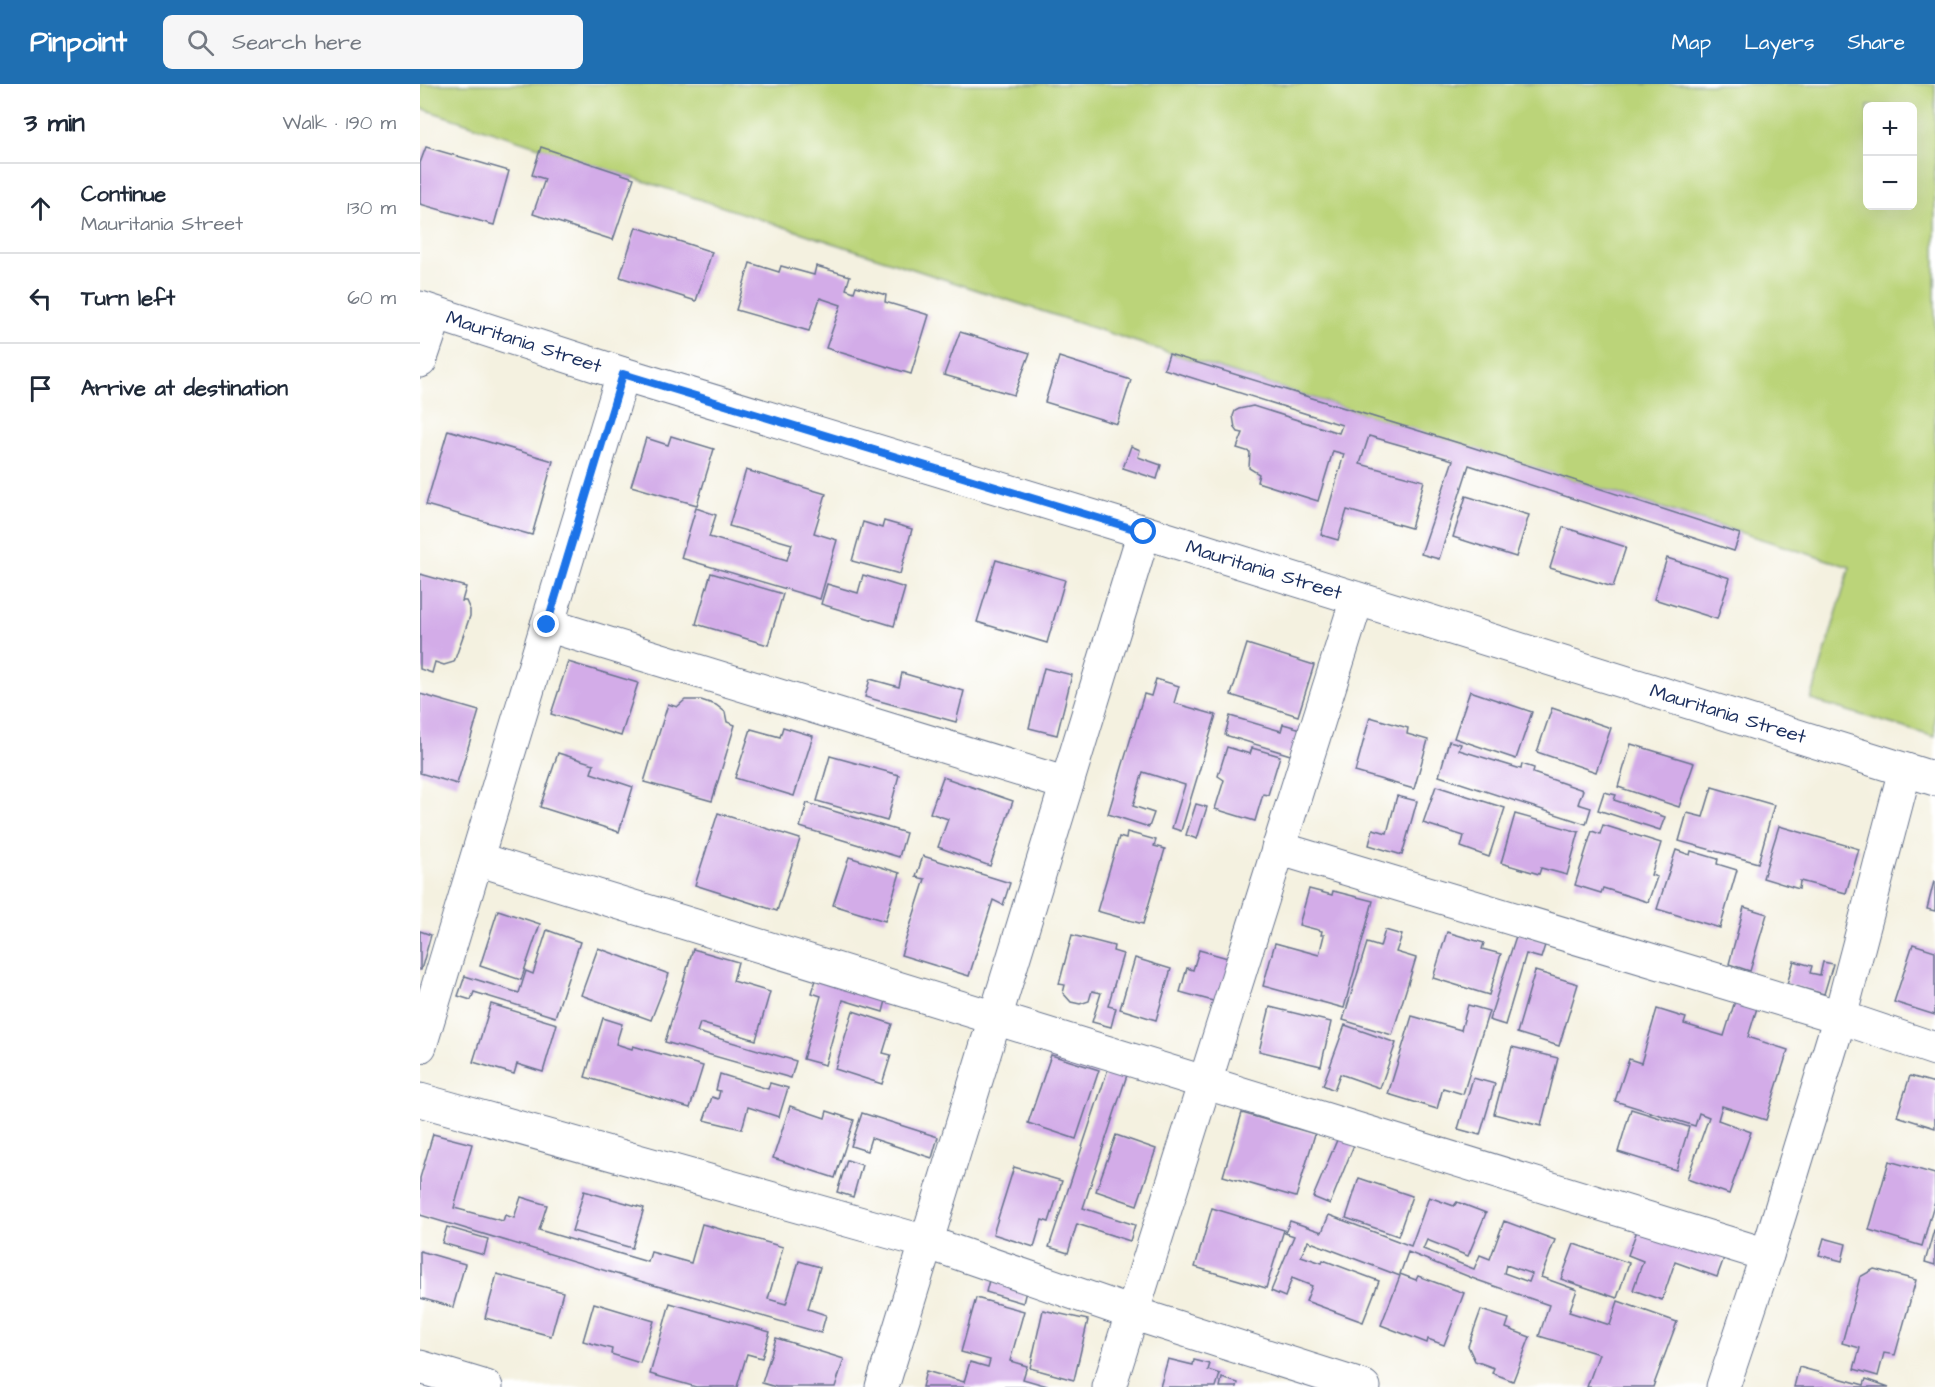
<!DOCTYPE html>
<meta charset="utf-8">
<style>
:root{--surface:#fff;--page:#f6f6f7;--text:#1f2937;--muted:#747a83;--line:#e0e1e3;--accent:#1f6fb2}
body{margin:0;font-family:"Architects Daughter",sans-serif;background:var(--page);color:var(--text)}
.controls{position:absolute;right:18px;top:18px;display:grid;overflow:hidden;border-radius:9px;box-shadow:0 6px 24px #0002}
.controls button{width:54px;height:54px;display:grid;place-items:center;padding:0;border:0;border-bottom:2px solid var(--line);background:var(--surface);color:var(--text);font:30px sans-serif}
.stop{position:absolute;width:18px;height:18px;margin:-14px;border:4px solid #1a73e8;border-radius:50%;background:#fff}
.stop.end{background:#1a73e8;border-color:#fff;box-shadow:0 2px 6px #0008}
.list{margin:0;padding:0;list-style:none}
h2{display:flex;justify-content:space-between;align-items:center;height:78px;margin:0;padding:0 24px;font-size:26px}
h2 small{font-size:20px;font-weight:400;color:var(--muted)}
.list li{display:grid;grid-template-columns:39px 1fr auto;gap:18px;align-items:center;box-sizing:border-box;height:90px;padding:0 24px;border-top:2px solid var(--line)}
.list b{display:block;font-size:22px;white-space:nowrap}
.list p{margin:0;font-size:20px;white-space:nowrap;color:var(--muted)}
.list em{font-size:20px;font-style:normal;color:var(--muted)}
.icon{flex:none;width:33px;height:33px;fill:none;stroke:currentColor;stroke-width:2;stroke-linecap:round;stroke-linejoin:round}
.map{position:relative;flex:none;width:1515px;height:1303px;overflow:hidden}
header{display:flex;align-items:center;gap:36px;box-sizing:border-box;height:84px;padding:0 30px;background:var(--accent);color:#fff}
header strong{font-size:28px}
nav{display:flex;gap:33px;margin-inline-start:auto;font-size:21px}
.search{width:420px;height:54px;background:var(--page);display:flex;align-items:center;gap:15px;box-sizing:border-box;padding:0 21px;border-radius:9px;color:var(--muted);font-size:22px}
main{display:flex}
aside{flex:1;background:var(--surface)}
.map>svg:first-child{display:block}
.green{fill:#bbd479;stroke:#6b826c;stroke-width:1.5;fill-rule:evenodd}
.building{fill:#d3ace8;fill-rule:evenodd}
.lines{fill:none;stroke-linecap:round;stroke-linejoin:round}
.minor-casing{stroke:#67738c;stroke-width:35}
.major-casing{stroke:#67738c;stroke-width:35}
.minor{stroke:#fff;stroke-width:33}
.major{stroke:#fff;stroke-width:33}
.route{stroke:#1a73e8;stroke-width:8}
.labels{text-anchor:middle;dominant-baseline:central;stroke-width:4.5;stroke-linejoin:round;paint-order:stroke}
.street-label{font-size:20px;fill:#1b2f5e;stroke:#fff}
</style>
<header>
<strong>Pinpoint</strong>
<div class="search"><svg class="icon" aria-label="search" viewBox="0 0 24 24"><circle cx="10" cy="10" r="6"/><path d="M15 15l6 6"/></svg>Search here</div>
<nav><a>Map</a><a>Layers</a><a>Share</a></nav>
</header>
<main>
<aside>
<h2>3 min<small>Walk · 190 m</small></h2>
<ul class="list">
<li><svg class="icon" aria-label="ahead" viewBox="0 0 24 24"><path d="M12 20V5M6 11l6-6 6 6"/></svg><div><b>Continue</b><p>Mauritania Street</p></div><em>130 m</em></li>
<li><svg class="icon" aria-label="left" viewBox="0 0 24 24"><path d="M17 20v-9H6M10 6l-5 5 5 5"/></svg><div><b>Turn left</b></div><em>60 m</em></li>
<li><svg class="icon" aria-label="arrive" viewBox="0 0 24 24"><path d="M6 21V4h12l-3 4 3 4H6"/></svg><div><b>Arrive at destination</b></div></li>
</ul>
</aside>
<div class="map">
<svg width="1515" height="1303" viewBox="0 0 1515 1303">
<rect width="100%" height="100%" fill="#fff"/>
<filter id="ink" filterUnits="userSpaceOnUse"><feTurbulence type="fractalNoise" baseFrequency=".0167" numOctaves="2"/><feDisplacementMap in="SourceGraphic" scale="12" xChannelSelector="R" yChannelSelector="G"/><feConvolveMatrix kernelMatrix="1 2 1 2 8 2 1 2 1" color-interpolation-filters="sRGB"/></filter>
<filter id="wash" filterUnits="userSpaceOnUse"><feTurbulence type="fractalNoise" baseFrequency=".008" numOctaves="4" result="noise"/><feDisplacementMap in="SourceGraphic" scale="24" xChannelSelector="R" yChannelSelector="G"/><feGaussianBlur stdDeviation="1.35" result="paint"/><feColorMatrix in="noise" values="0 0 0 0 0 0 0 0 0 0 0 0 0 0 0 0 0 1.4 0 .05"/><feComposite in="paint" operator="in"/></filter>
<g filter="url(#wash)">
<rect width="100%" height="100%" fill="#f4f1e0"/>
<path class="green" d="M0,0h1515v653l-124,-37 39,-133 -683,-215 -747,-244zM1448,22h44v100h-44z"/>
<g id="blocks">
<g class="building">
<polygon points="6,63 89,87 74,141 0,120 0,79"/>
<polygon points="121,63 214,94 193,156 113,130 125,95 112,91"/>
<polygon points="216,143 292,168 276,217 200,193"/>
<polygon points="330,179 359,188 361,182 394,191 396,182 430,192 426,205 434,208 436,202 466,211 465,218 509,231 491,290 406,264 421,221 400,214 389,247 316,226"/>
<polygon points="540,248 610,269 594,311 524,291"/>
<polygon points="749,270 1042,360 1320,450 1314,467 1049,381 1019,475 1001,470 1033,376 949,352 940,380 1004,397 991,444 927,426 918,456 901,451 924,370 913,367 898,417 837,398 839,390 829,384 830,368 817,364 823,349 818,348 815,344 813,332 815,327 819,325 833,322 919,349 922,341 744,285"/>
<polygon points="639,273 711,296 697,340 625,318"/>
<polygon points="28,346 133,377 112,451 6,421"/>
<polygon points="251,352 294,365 277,421 211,402 226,354 248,361"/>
<polygon points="711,362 720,366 718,373 741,381 737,395 703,384"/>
<polygon points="326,386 406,410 394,449 417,456 400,515 261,474 276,424 296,431 289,453 367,476 372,460 309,442"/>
<polygon points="1046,412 1109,431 1096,473 1033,453"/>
<polygon points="464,437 492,445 480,490 432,477 443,438 462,444"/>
<polygon points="1143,443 1206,463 1193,503 1130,484"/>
<polygon points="1247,474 1310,494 1297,535 1234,515"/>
<polygon points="576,476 645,496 627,559 557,538"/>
<polygon points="291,489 363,510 348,561 276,540"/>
<polygon points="0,490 46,503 42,517 46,517 50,526 50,532 34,578 24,581 15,578 12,589 0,585"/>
<polygon points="443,491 485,504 474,542 401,520 407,500 438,509"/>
<polygon points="827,560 894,581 878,632 811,611"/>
<polygon points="148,578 218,599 201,652 131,630"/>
<polygon points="624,584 652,591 637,651 609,644"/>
<polygon points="482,589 544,607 536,638 445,613 450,595 479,603"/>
<polygon points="736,595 759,602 754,619 796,631 761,747 752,744 765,701 723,688 713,722 734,729 729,743 688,730 724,610 731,612"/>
<polygon points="1050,607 1112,628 1096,675 1034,654"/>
<polygon points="0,610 59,627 37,700 0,689"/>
<polygon points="265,616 281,616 296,621 305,628 307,638 315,641 292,717 224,698 248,620 257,623"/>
<polygon points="1132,624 1191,644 1176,688 1117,668"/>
<polygon points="810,632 861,647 863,640 885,646 877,673 805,651"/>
<polygon points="950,633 988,644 987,650 1008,656 994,705 935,688"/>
<polygon points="363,643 393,652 374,712 315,694 331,645 360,653"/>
<polygon points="1029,657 1041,660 1039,666 1101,685 1102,680 1114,684 1113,689 1163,706 1158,720 1171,724 1166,740 1019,692"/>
<polygon points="1211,660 1274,679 1259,723 1198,703"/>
<polygon points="807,663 830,670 832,664 860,672 848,711 843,710 835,737 795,725 804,696 798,692"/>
<polygon points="138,669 174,680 171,689 213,703 199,748 120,723"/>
<polygon points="410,672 479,691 467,737 397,717"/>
<polygon points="523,693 593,717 570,782 518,763 528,735 510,729"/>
<polygon points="1016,702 1085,724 1069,773 1041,763 1044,752 1003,739"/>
<polygon points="1292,703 1354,721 1338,779 1259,757 1267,729 1283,733"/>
<polygon points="1184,708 1196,711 1194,716 1245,733 1240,746 1178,726"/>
<polygon points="977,712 997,717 982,771 949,761 953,745 967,749"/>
<polygon points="387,719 486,749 479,773 380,743"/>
<polygon points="776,720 787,723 777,755 766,751"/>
<polygon points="298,729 380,755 357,827 275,801"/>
<polygon points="1095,730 1159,748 1147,791 1121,784 1119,790 1081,779"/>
<polygon points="1183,741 1241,759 1231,791 1237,793 1228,818 1183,804 1181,809 1155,801 1172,747 1180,750"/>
<polygon points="1359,742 1439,765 1426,809 1380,797 1379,805 1343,794"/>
<polygon points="707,748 736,756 734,762 745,765 723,840 677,827 699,753 706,755"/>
<polygon points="1256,766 1270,771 1271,767 1298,775 1297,780 1317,786 1300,844 1237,825"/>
<polygon points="503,772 590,799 583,821 573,816 549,892 481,871 505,795 496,793"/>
<polygon points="429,773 480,789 465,837 413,821"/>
<polygon points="1514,797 1515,798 1515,827 1507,825"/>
<polygon points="889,805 912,811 913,807 953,817 924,924 843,902 855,859 899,871 904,851 901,851 902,847 879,841"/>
<polygon points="1324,823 1347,830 1330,887 1309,880"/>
<polygon points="78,826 120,840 101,896 60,882"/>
<polygon points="127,846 160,858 135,933 54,908 51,916 38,912 45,892 99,909 106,887 113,890"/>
<polygon points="965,846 982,851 976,868 996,874 972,951 923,936 947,859 960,863"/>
<polygon points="0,847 11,851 1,886 0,886"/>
<polygon points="1027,848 1064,859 1062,865 1081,870 1069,911 1013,894"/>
<polygon points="1097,849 1126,858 1121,874 1106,870 1085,941 1069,936"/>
<polygon points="652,851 694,862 693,867 703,870 688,922 696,924 691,943 672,938 681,909 672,907 669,917 660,920 651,918 643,909 645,901 639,900"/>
<polygon points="1493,860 1515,867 1515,931 1474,918"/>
<polygon points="178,864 249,890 231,936 161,911"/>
<polygon points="273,865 318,878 313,897 350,908 336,956 280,939 277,948 376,977 371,994 245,958"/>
<polygon points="779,866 815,876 804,920 760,908 767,884 773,886"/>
<polygon points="715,874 751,885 736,936 700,925"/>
<polygon points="1374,877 1392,882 1390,889 1400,891 1403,878 1413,880 1404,910 1367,900"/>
<polygon points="1115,887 1158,900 1139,962 1097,949"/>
<polygon points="398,889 468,909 463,928 423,916 405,981 383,975 401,912 392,909"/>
<polygon points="1315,917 1337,924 1328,953 1368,966 1346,1036 1302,1022 1298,1036 1331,1048 1309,1110 1267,1095 1289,1033 1279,1029 1275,1042 1195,1017 1209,975 1221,979 1237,925 1266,934 1264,940 1304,952"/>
<polygon points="71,920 137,940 123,988 97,980 94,990 53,978"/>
<polygon points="1048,921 1069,927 1043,1010 1023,1004 1017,1025 968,1010 992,932 1041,946"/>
<polygon points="850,923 911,938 901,982 839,967"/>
<polygon points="433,927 472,940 463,969 471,971 462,1000 415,985"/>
<polygon points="183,934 202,940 196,960 212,965 213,962 283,982 270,1024 165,993"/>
<polygon points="925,941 976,959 960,1004 920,990 914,1006 903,1001"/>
<polygon points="1092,963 1138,974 1121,1042 1074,1030"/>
<polygon points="631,971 679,986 656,1055 608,1039"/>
<polygon points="688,985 707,991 663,1124 715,1141 710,1157 657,1140 648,1169 629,1163"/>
<polygon points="300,990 348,1005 350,999 368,1004 359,1033 328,1023 322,1045 284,1036 292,1013 298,1015 300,1007 296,1006"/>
<polygon points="1490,992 1515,999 1515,1044 1477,1032"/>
<polygon points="1053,994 1075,1000 1060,1051 1038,1045"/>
<polygon points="370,1022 405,1034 407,1027 434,1036 415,1094 353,1074"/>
<polygon points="1211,1025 1269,1043 1256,1086 1198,1068"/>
<polygon points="442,1029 518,1053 512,1074 451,1054 447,1067 431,1062"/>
<polygon points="822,1029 895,1050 876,1113 803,1092"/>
<polygon points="920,1049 936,1056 910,1120 893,1113"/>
<polygon points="13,1050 52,1060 34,1124 83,1137 85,1131 94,1134 101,1113 127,1121 119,1146 228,1178 231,1168 271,1179 282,1140 363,1163 348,1215 366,1220 379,1177 400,1183 388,1225 406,1231 401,1249 223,1198 0,1131 0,1094"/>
<polygon points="696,1051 736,1065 717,1121 676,1107"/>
<polygon points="427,1076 442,1081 433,1113 417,1108"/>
<polygon points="1469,1077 1515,1090 1515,1117 1502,1162 1449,1146"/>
<polygon points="594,1083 642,1097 629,1138 622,1136 614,1163 573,1150"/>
<polygon points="939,1094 992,1112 978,1152 926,1134"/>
<polygon points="164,1107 224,1124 212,1164 152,1147"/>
<path d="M1009,1113l25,9 3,-4 29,11 -18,43 -41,-16 -4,9 51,20 6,-14 10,4 14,-38 51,19 -14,37 36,13 -8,22 41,13 8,-24 59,21 -24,65h-66l12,-33 -60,-18 10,-31 -72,-25 -69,-28 -8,22 16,6 2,-4 46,17 -20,52 -16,-6 -1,4 -46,-18 19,-49 -92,-35 -7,15 21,7 1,-3 56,21 -16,41 -57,-21 6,-15 -20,-8 -7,19 -14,-6 23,-55 -9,-3 5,-12 32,11 7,-17 82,31zM1086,1181l26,9 -3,8 -25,-9z"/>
<polygon points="792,1124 864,1146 846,1204 775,1183"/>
<polygon points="1219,1141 1305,1171 1297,1193 1255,1178 1242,1216 1213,1206 1223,1177 1208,1171"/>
<polygon points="27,1143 68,1155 64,1171 22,1159"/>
<polygon points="1514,1146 1515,1146 1515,1181 1505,1178"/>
<polygon points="1404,1154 1426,1160 1422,1177 1399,1171"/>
<polygon points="1154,1160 1209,1179 1197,1214 1141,1195"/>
<polygon points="0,1167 45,1180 33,1223 0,1214"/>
<polygon points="1454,1185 1496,1196 1475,1271 1464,1269 1458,1292 1434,1285 1440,1264 1422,1259 1440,1193"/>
<polygon points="77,1190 143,1208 131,1252 65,1234"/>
<polygon points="569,1196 606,1207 603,1219 566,1208"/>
<polygon points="556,1214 604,1227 590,1277 607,1282 603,1295 631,1303 502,1303 506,1287 544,1298 550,1278 568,1283 570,1276 541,1268"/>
<polygon points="174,1219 234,1237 220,1279 191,1270 192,1265 163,1257"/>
<polygon points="250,1219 350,1248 342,1274 327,1270 317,1303 276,1303 230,1290"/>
<polygon points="623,1226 668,1236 654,1296 610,1284"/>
<polygon points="1061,1226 1089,1235 1086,1244 1110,1253 1093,1297 1072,1289 1074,1284 1055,1277 1048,1262"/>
<polygon points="356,1254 424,1275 415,1303 356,1303 342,1299"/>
<polygon points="748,1275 773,1281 774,1276 790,1280 788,1286 800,1290 796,1303 740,1303"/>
<polygon points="1379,1283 1444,1301 1446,1295 1469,1303 1374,1303"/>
<polygon points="802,1294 818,1299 817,1303 800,1303"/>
</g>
</g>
</g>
<g filter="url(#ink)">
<use href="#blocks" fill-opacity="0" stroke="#67738c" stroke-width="1.5"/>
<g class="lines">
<g class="minor-casing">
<g id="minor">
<polyline points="0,277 16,230"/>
<polyline points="127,541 647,700"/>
<polyline points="858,764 1420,933 1515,965"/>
<polyline points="57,775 1347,1171"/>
<polyline points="0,962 203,290"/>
<polyline points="0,1016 506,1158 712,1229 944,1303"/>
<polyline points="0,1283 66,1303"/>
<polyline points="462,1303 724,448"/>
<polyline points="689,1303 937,515"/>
<polyline points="1303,1303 1347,1171 1420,933 1485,686"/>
</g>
</g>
<g class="major-casing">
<polyline id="major" points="0,224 203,290 724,448 1515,695"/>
</g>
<use href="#minor" class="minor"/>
<use href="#major" class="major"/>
</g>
</g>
<g class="lines" filter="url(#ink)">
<polyline class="route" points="127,541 203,290 724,448"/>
</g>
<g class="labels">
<g class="street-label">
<text transform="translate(104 258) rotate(18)">Mauritania Street</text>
<text transform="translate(844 486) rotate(17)">Mauritania Street</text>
<text transform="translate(1308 630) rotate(17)">Mauritania Street</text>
</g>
</g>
</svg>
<div class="controls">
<button>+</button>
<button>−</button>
</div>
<div class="stop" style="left:724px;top:448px"></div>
<div class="stop end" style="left:127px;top:541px"></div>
</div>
</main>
